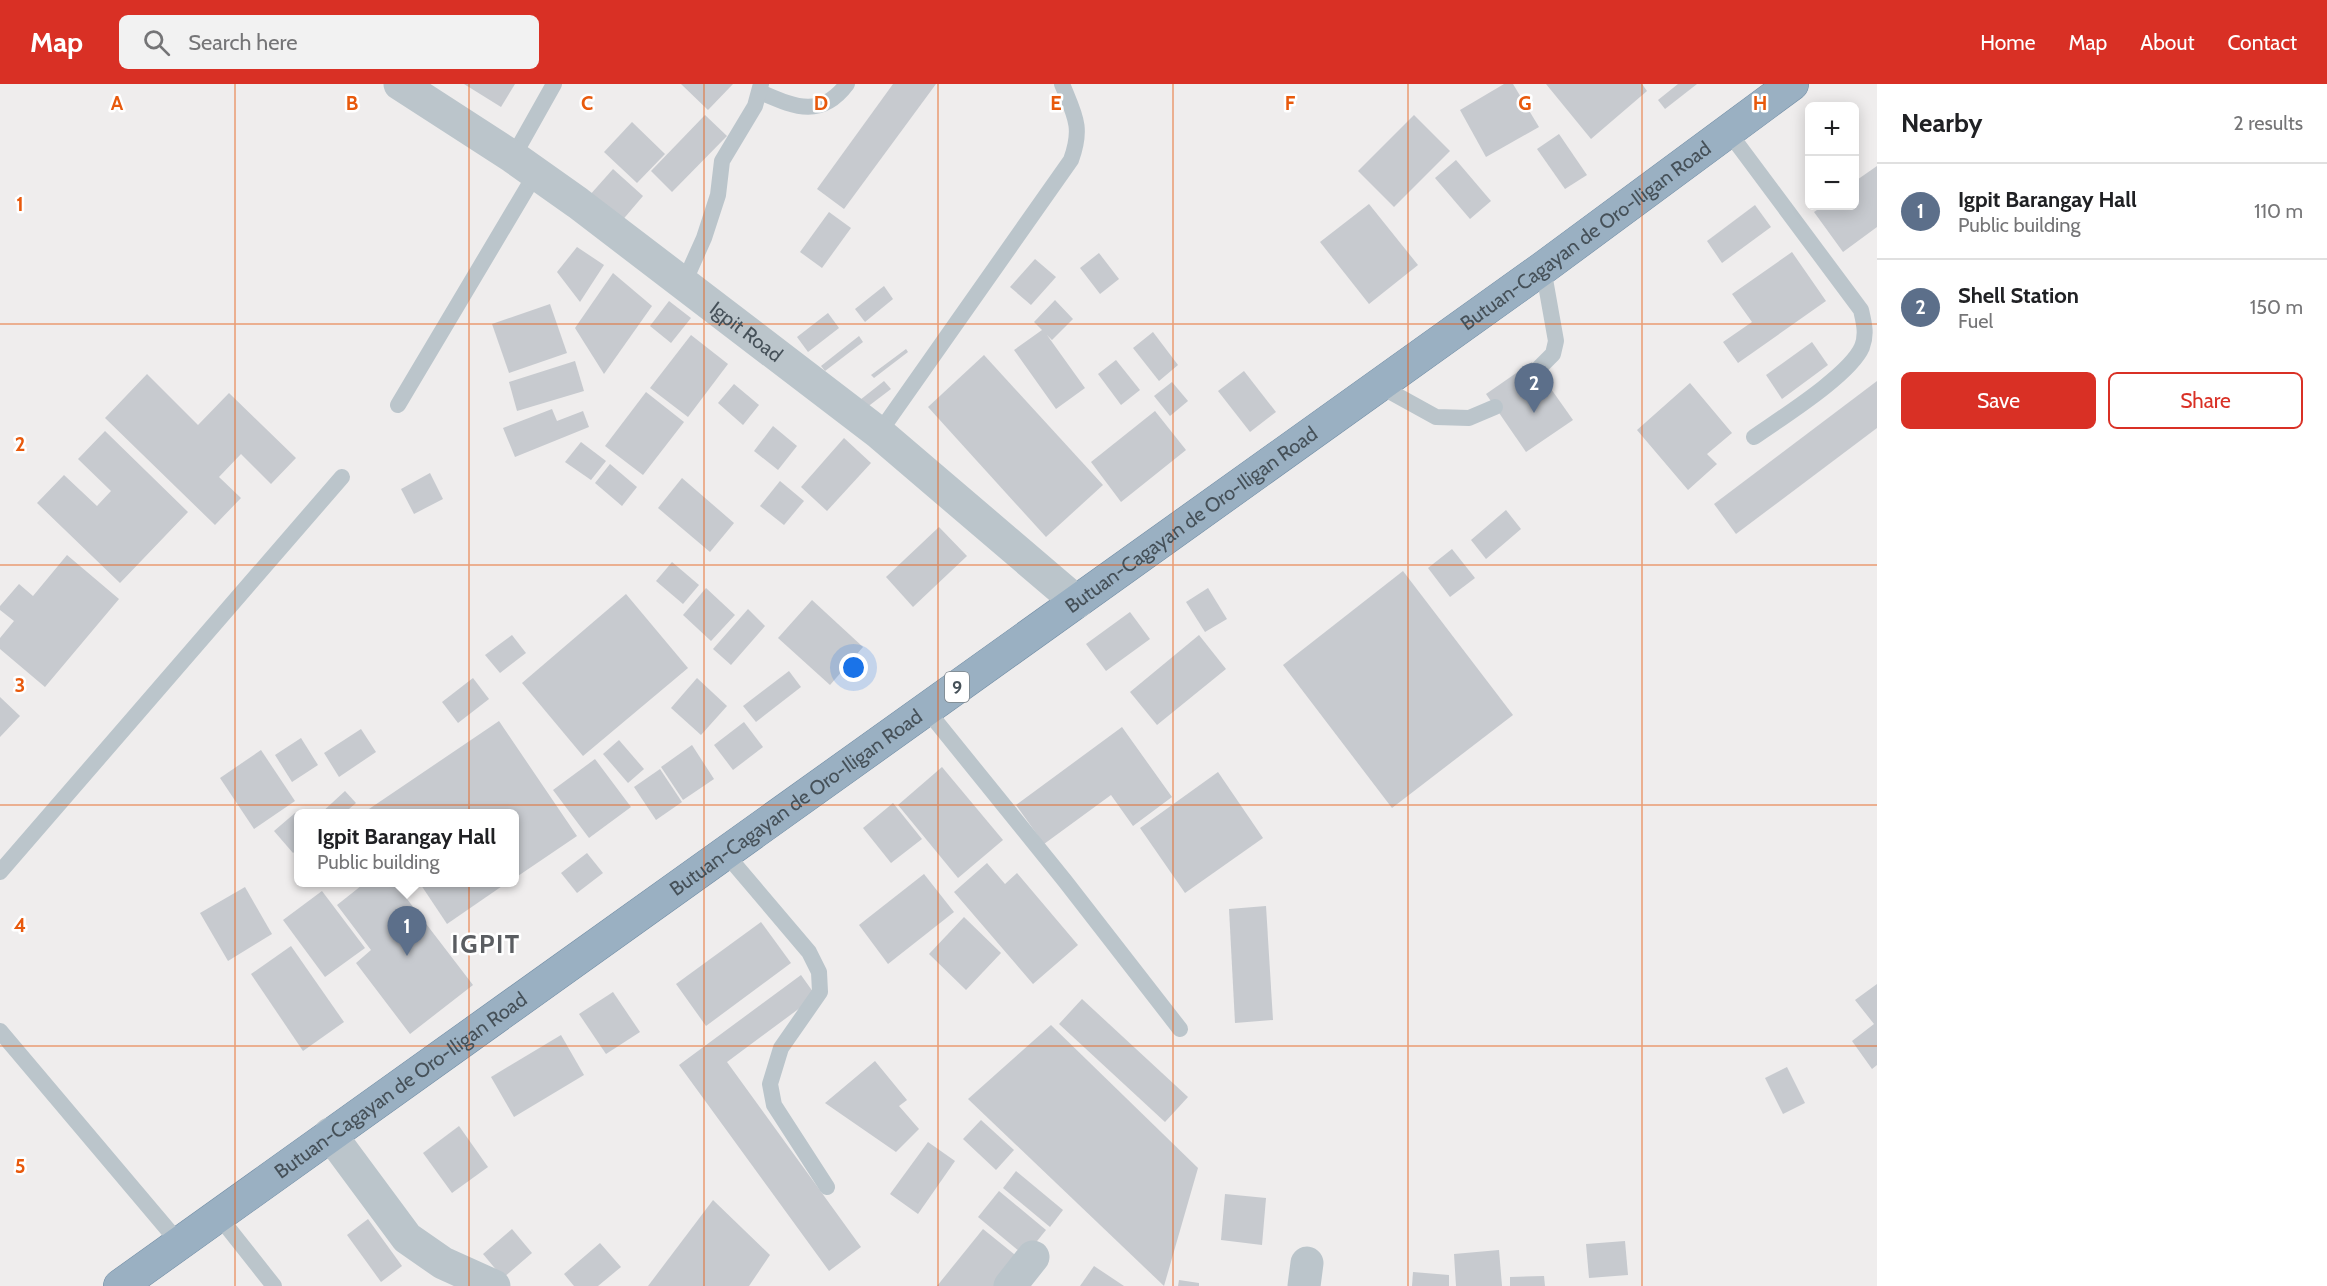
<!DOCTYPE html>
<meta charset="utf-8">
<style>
:root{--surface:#fff;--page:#f2f2f2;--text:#202124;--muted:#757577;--line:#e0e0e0;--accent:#d93025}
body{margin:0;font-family:Cabin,sans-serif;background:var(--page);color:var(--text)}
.controls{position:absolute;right:18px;top:18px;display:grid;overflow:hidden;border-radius:9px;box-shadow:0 3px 15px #0003}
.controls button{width:54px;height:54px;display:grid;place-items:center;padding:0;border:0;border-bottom:2px solid var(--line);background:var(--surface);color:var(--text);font:30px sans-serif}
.you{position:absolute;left:854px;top:584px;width:21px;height:21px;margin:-15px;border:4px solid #fff;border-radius:50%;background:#1a73e8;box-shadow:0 0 0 9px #1a73e833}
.badge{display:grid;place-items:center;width:39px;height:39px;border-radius:50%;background:var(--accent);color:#fff;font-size:20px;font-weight:700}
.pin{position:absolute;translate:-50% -50px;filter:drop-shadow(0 2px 3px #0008)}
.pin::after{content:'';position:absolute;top:32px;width:21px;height:18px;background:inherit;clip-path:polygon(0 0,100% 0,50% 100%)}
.popup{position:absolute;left:294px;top:725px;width:225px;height:78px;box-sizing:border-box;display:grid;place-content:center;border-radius:9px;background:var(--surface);filter:drop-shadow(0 2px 4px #0005);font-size:20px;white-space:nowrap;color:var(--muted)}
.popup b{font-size:22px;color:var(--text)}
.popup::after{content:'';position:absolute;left:50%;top:100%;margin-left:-12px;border:12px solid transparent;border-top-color:var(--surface)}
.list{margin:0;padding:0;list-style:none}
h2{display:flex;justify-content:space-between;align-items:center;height:78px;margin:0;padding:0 24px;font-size:26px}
h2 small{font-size:20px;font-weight:400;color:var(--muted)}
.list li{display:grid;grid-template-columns:39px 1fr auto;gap:18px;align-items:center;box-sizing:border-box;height:96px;padding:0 24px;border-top:2px solid var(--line)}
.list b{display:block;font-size:22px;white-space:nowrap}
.list p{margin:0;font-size:20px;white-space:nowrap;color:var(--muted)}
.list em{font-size:20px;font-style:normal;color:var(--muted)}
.actions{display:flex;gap:12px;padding:18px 24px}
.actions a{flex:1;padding:14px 0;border:2px solid var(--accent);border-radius:9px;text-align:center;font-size:21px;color:var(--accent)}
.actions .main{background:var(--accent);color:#fff}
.icon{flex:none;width:33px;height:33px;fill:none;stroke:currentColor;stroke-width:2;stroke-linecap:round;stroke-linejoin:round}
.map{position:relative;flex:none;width:1877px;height:1202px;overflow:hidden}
header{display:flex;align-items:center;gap:36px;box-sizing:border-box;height:84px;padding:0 30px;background:var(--accent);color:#fff}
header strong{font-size:28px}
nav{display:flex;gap:33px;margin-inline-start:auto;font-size:21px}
.search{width:420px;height:54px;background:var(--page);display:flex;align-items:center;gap:15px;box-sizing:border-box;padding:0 21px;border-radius:9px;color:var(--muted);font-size:22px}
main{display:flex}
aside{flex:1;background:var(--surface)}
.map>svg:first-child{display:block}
.building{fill:#c7cacf}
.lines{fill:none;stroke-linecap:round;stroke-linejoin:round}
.trunk-casing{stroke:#728da5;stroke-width:34}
.service{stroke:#bbc5cb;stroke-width:16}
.minor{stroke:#bbc5cb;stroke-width:33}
.tertiary{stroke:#bbc5cb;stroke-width:33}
.trunk{stroke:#9ab0c2;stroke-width:33}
.grid{fill:none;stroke:#e8590c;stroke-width:1.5;stroke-opacity:0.55}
.labels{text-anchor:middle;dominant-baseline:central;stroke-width:5;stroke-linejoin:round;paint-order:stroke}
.shield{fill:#fff;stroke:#7e858b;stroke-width:1.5}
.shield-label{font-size:18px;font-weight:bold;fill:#465159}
.street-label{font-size:20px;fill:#465159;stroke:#fff}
.district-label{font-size:26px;font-weight:bold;letter-spacing:1.5px;fill:#5a5d61;stroke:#fff}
.grid-label{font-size:20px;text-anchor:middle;font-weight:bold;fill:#e8590c;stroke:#fff;stroke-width:5;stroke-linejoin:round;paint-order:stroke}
</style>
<header>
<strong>Map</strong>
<div class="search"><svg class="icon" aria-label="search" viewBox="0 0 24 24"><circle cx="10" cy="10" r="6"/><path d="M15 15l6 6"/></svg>Search here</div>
<nav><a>Home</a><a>Map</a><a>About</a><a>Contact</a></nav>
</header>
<main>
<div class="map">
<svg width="1877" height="1202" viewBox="0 0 1877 1202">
<rect width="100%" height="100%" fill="#efeded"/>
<g class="building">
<polygon points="464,0 515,0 501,23"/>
<polygon points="681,0 733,0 708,26"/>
<polygon points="893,0 936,0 844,125 817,105"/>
<polygon points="1504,0 1513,0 1539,43 1486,73 1460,26"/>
<polygon points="1546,0 1642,0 1647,7 1591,55"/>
<polygon points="1678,0 1697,0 1665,25 1658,16"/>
<polygon points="705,31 727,52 672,108 651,87"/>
<polygon points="1414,31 1450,67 1394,123 1358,87"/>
<polygon points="632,38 665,70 637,99 604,68"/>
<polygon points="1559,50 1587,91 1565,105 1537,65"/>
<polygon points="1456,76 1491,117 1470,135 1435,94"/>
<polygon points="1877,82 1877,143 1843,168 1814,128 1823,122 1854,122 1854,98"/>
<polygon points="613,85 643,112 620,139 589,112"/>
<polygon points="1369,120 1418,181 1369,220 1320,158"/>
<polygon points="1755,121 1771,143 1722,179 1707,157"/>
<polygon points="829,128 851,144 822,184 800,168"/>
<polygon points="577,163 604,181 580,218 557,188"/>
<polygon points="1792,168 1826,217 1738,279 1723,258 1752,238 1732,210"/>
<polygon points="1099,169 1119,195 1100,210 1080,184"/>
<polygon points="1035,175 1056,193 1031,221 1010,203"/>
<polygon points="613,189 652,222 604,290 575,244"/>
<polygon points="884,202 893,215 865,238 855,225"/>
<polygon points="1055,216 1073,235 1052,256 1047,251 1085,304 1056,325 1014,266 1042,246 1034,238"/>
<polygon points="669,217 691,234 671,259 650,242"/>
<polygon points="550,220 567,269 509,289 492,240"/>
<polygon points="828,229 839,244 808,268 797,253"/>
<polygon points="1153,248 1178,281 1159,297 1133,264"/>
<polygon points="691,251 728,280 688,333 650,304"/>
<polygon points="859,252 863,258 825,287 821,282"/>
<polygon points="1812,258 1828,281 1782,315 1766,291"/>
<polygon points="906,265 908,268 874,294 871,291"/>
<polygon points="984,271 1103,401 1046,453 928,323"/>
<polygon points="1116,276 1140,306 1121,321 1098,290"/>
<polygon points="575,277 584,307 517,327 509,298"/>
<polygon points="1532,278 1573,336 1526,368 1486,310"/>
<polygon points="1244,287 1276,328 1250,348 1218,307"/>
<polygon points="147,290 198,341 229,309 296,374 271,400 241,370 219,393 241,414 215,441 105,334"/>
<polygon points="884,297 891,305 866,324 860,316"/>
<polygon points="1877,297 1877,344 1736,450 1714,420"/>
<polygon points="1172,298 1188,317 1170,332 1154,312"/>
<polygon points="1690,299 1732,349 1707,370 1717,380 1688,406 1637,346"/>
<polygon points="734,300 759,321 743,341 718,319"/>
<polygon points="646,308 684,338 643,391 605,362"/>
<polygon points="552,325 557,337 583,327 589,343 515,373 503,344"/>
<polygon points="1155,327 1186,366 1121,418 1091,378"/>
<polygon points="773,342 797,362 778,386 754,367"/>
<polygon points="105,347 188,428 120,499 37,419 64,391 97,422 111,407 78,375"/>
<polygon points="844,354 871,379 827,427 801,403"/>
<polygon points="581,358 606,377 591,396 565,378"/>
<polygon points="610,380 637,403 622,422 595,399"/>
<polygon points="430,389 443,415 414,430 401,405"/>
<polygon points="682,394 734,439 710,468 658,424"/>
<polygon points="780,397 804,417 784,441 760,422"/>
<polygon points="1506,426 1521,445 1486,475 1471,456"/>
<polygon points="939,443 967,472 913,523 886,493"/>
<polygon points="1452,465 1475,494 1450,513 1428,484"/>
<polygon points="67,471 119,515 45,603 0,565 0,554 14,537 0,526 0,522 19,500 33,512"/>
<polygon points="672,478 699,501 683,520 656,497"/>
<polygon points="1403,487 1513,631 1392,724 1283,581"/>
<polygon points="706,504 735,531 711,557 683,531"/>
<polygon points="1208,504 1227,535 1205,548 1186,518"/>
<polygon points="626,510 688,584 583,672 522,599"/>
<polygon points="812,516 863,563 830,601 778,554"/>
<polygon points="748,525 765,542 731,581 713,565"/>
<polygon points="1130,528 1150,555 1106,587 1086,560"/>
<polygon points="512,551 526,569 500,589 485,571"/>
<polygon points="1199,551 1226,585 1157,641 1130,608"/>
<polygon points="789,587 801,603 756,638 743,622"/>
<polygon points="473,594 489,615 458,639 442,618"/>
<polygon points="697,594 727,622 701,651 671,624"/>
<polygon points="0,613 20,632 0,653"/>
<polygon points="499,637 577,752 515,794 515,730 372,730 369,725"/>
<polygon points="744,638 763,663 733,686 714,661"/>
<polygon points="1122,643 1172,713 1133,742 1111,711 1044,760 1016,721"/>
<polygon points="361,645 376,668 339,693 324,669"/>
<polygon points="301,654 318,681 292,698 275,671"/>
<polygon points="619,656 644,685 628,699 603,670"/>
<polygon points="692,661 714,695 683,716 661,683"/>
<polygon points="261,666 295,717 254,745 220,694"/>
<polygon points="595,675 631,723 589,754 553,706"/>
<polygon points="942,683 1003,756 958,794 898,721"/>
<polygon points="660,685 682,718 656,736 634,703"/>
<polygon points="1218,688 1263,754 1185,809 1140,744"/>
<polygon points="345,707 356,719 343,730 320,730"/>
<polygon points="893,719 922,755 891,779 863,744"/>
<polygon points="295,729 299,734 299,764 293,769 274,747"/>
<polygon points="587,769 603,789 577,809 561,789"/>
<polygon points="987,779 1005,800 1017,789 1078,861 1033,900 954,808"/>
<polygon points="924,790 954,828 888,880 859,841"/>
<polygon points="366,798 394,798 473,901 410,950 356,879 371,866 337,821"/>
<polygon points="419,798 508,798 447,840"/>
<polygon points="245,803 272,850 228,877 200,829"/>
<polygon points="322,807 365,864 325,893 283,836"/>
<polygon points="1266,822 1273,936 1235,939 1229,825"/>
<polygon points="964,833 1001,869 966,906 929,870"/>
<polygon points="761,838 791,879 706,942 676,900"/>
<polygon points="291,862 344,938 303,967 251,890"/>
<polygon points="801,891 816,912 727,978 861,1163 829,1187 679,981"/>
<polygon points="1877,900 1877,981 1872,985 1852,957 1874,940 1855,916"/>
<polygon points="613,908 640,948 606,970 579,930"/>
<polygon points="1082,915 1188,1013 1165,1038 1059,940"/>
<polygon points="1051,941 1198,1084 1164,1202 968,1015"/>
<polygon points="561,951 584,991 514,1033 491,993"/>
<polygon points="875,977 907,1016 899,1022 919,1045 896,1068 825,1019"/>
<polygon points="1787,983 1805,1019 1783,1030 1765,994"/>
<polygon points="981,1036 1014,1066 996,1086 963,1055"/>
<polygon points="459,1042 488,1083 452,1109 423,1069"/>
<polygon points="928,1058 955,1077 918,1130 890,1110"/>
<polygon points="1016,1087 1063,1126 1050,1143 1003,1104"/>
<polygon points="999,1107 1046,1146 1025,1172 978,1133"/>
<polygon points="1225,1110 1266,1114 1262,1161 1221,1156"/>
<polygon points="713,1116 770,1171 749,1202 648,1202"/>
<polygon points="368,1135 402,1182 381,1198 347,1151"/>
<polygon points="512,1145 532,1169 503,1194 483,1170"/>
<polygon points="983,1145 1019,1174 996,1202 937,1202"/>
<polygon points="1625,1157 1628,1191 1589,1194 1586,1160"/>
<polygon points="600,1159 621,1183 598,1202 574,1202 564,1190"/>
<polygon points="1499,1166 1502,1202 1456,1202 1454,1170"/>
<polygon points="1094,1182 1124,1202 1080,1202"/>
<polygon points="1413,1188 1449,1191 1449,1202 1412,1202"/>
<polygon points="1544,1192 1545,1202 1510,1202 1510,1193"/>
<polygon points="1179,1196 1199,1199 1199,1202 1178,1202"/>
</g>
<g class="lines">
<g class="trunk-casing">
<g id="trunk">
<path id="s2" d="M120,1202l1423,-1018 249,-184"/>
</g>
</g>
<g class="service">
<path d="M760,8c33,14 60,28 87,-8"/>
<path d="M1727,46l134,180c3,13 6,24 1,37 -12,28 -81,71 -108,90"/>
<polyline points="513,73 554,0"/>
<polyline points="683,201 704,154 718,111 722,77 755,22 761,0"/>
<polyline points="1538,285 1553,270 1556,257 1543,184"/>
<polyline points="1378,301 1436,333 1469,334 1495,323"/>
<polyline points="398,321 536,89"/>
<path d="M879,349l192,-273c12,-33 4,-44 -9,-76"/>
<polyline points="926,625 1065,797 1180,945"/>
<polyline points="725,769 809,868 819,888 820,908 781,964 770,1000 774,1021 827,1103"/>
<polyline points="0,788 342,393"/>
<polyline points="0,947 180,1160"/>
<polyline points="217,1130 274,1202"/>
</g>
<g class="minor">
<polyline points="330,1050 407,1154 443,1179 494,1202"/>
<polyline points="1010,1202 1033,1173"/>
<polyline points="1304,1202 1307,1179"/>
</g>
<path class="tertiary" id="s1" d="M400,0l113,73 65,46 301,230 198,169"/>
<use href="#trunk" class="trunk"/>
</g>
<path class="grid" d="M235,0v1202M469,0v1202M704,0v1202M938,0v1202M1173,0v1202M1408,0v1202M1642,0v1202M0,240h1877M0,481h1877M0,721h1877M0,962h1877"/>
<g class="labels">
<rect class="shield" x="945" y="588" width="24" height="30" rx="4.5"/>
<g class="shield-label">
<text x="957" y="603">9</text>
</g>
<g class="street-label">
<text stroke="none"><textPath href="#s2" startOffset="1803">Butuan-Cagayan de Oro-Iligan Road</textPath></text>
<text stroke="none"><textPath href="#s1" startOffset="426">Igpit Road</textPath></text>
<text stroke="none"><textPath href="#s2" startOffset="1317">Butuan-Cagayan de Oro-Iligan Road</textPath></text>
<text stroke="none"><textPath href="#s2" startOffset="831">Butuan-Cagayan de Oro-Iligan Road</textPath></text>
<text stroke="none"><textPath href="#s2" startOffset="345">Butuan-Cagayan de Oro-Iligan Road</textPath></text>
</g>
<g class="district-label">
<text x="486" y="860">IGPIT</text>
</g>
</g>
<g class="grid-label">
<text x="117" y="26">A</text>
<text x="352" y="26">B</text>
<text x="587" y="26">C</text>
<text x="821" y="26">D</text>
<text x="1056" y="26">E</text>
<text x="1290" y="26">F</text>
<text x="1525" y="26">G</text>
<text x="1760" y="26">H</text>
<text x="20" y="127">1</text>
<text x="20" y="367">2</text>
<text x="20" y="608">3</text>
<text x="20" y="848">4</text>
<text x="20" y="1089">5</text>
</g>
</svg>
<div class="controls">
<button>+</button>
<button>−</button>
</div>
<div class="you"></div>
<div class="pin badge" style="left:407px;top:872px;background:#5c6f8a">1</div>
<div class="popup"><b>Igpit Barangay Hall</b>Public building</div>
<div class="pin badge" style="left:1534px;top:329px;background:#5c6f8a">2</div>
</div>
<aside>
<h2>Nearby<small>2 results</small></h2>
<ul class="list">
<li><span class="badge" style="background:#5c6f8a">1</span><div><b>Igpit Barangay Hall</b><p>Public building</p></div><em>110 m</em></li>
<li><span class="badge" style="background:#5c6f8a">2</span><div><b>Shell Station</b><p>Fuel</p></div><em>150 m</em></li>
</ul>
<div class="actions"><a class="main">Save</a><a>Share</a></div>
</aside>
</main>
